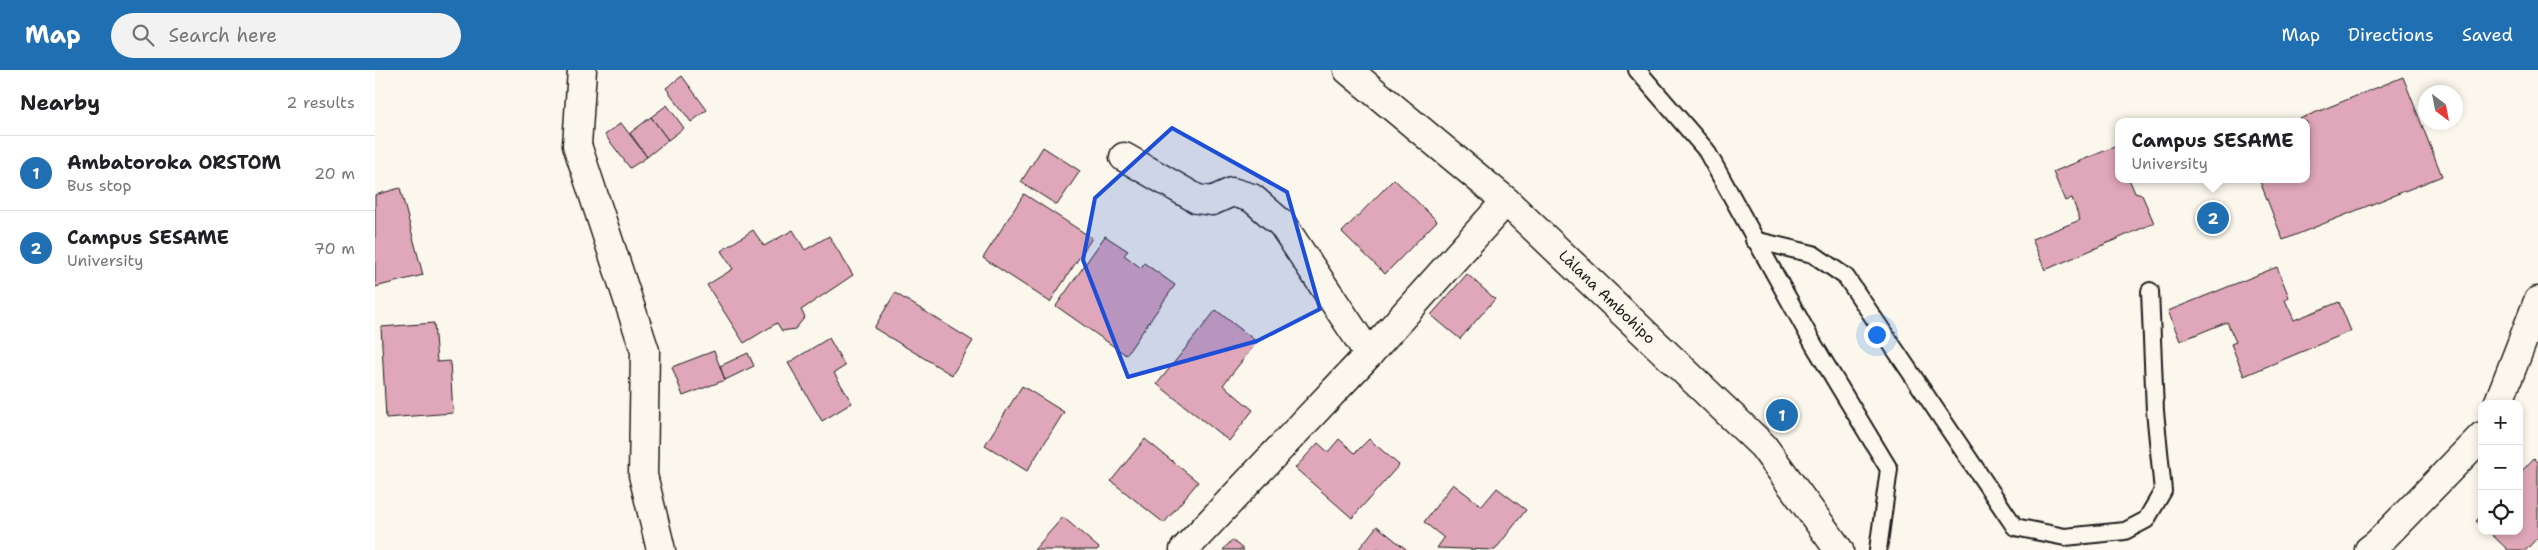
<!DOCTYPE html>
<meta charset="utf-8">
<style>
:root{--surface:#fff;--page:#f2f2f2;--text:#202124;--muted:#757577;--line:#e0e0e0;--accent:#1f6fb2}
body{margin:0;font-family:"Shantell Sans",sans-serif;background:var(--page);color:var(--text)}
.controls{position:absolute;right:15px;bottom:15px;display:grid;overflow:hidden;border-radius:10px;box-shadow:0 2px 8px #0003}
.controls button{width:45px;height:45px;display:grid;place-items:center;padding:0;border:0;border-bottom:1px solid var(--line);background:var(--surface);color:var(--text);font:25px sans-serif}
.compass{position:absolute;left:2043px;top:15px;width:45px;height:45px;border-radius:50%;background:var(--surface);box-shadow:0 2px 8px #0003;rotate:148deg}
.you{position:absolute;left:1501px;top:264px;width:18px;height:18px;margin:-12px;border:4px solid #fff;border-radius:50%;background:#1a73e8;box-shadow:0 0 0 8px #1a73e833}
.badge{display:grid;place-items:center;width:32px;height:32px;border-radius:50%;background:var(--accent);color:#fff;font-size:16px;font-weight:700}
.pin{position:absolute;translate:-50% -50%;border:2px solid #fff;box-shadow:0 1px 5px #0006}
.popup{position:absolute;left:1740px;top:48px;width:195px;height:65px;box-sizing:border-box;display:grid;place-content:center;border-radius:10px;background:var(--surface);filter:drop-shadow(0 1px 4px #0005);font-size:16px;white-space:nowrap;color:var(--muted)}
.popup b{font-size:19px;color:var(--text)}
.popup::after{content:'';position:absolute;left:50%;top:100%;margin-left:-10px;border:10px solid transparent;border-top-color:var(--surface)}
.list{margin:0;padding:0;list-style:none}
h2{display:flex;justify-content:space-between;align-items:center;height:65px;margin:0;padding:0 20px;font-size:21px}
h2 small{font-size:16px;font-weight:400;color:var(--muted)}
.list li{display:grid;grid-template-columns:32px 1fr auto;gap:15px;align-items:center;box-sizing:border-box;height:75px;padding:0 20px;border-top:1px solid var(--line)}
.list b{display:block;font-size:19px;white-space:nowrap}
.list p{margin:0;font-size:16px;white-space:nowrap;color:var(--muted)}
.list em{font-size:16px;font-style:normal;color:var(--muted)}
.icon{flex:none;width:28px;height:28px;fill:none;stroke:currentColor;stroke-width:2;stroke-linecap:round;stroke-linejoin:round}
.map{position:relative;flex:none;width:2163px;height:480px;overflow:hidden}
header{display:flex;align-items:center;gap:30px;box-sizing:border-box;height:70px;padding:0 25px;background:var(--accent);color:#fff}
header strong{font-size:24px}
nav{display:flex;gap:28px;margin-inline-start:auto;font-size:18px}
.search{width:350px;height:45px;background:var(--page);display:flex;align-items:center;gap:12px;box-sizing:border-box;padding:0 18px;border-radius:28px;color:var(--muted);font-size:19px}
main{display:flex}
aside{flex:1;background:var(--surface)}
.map>svg:first-child{display:block}
.building{fill:#dfa7b9;stroke:#1c1c1c}
.lines{fill:none;stroke-linecap:round;stroke-linejoin:round}
.lane-casing{stroke:#1c1c1c;stroke-width:20}
.street-casing{stroke:#1c1c1c;stroke-width:31}
.secondary-casing{stroke:#1c1c1c;stroke-width:31}
.lane{stroke:#fbf7ec;stroke-width:16}
.street{stroke:#fbf7ec;stroke-width:28}
.secondary{stroke:#fbf7ec;stroke-width:28}
.marked{fill:#1d4ed8;fill-opacity:0.2;stroke:#1d4ed8;stroke-width:4;stroke-linejoin:round}
.labels{text-anchor:middle;dominant-baseline:central;stroke-width:4;stroke-linejoin:round;paint-order:stroke}
.street-label{font-size:15px;fill:#1c1c1c;stroke:#fbf7ec}
</style>
<header>
<strong>Map</strong>
<div class="search"><svg class="icon" aria-label="search" viewBox="0 0 24 24"><circle cx="10" cy="10" r="6"/><path d="M15 15l6 6"/></svg>Search here</div>
<nav><a>Map</a><a>Directions</a><a>Saved</a></nav>
</header>
<main>
<aside>
<h2>Nearby<small>2 results</small></h2>
<ul class="list">
<li><span class="badge">1</span><div><b>Ambatoroka ORSTOM</b><p>Bus stop</p></div><em>20 m</em></li>
<li><span class="badge">2</span><div><b>Campus SESAME</b><p>University</p></div><em>70 m</em></li>
</ul>
</aside>
<div class="map">
<svg width="2163" height="480" viewBox="0 0 2163 480">
<rect width="100%" height="100%" fill="#fbf7ec"/>
<filter id="ink" filterUnits="userSpaceOnUse"><feTurbulence type="fractalNoise" baseFrequency=".02" numOctaves="2"/><feDisplacementMap in="SourceGraphic" scale="10" xChannelSelector="R" yChannelSelector="G"/><feConvolveMatrix kernelMatrix="1 2 1 2 8 2 1 2 1" color-interpolation-filters="sRGB"/></filter>
<g filter="url(#ink)">
<g class="building">
<polygon points="307,6 332,40 316,52 291,18"/>
<polygon points="2028,7 2067,106 1908,170 1884,109 1932,109 1932,52 1917,52"/>
<polygon points="292,35 309,58 293,70 276,47"/>
<polygon points="276,47 293,70 272,87 255,63"/>
<polygon points="246,53 272,87 255,98 230,65"/>
<polygon points="1744,75 1744,109 1754,109 1760,123 1767,125 1779,153 1670,200 1657,169 1705,150 1697,128 1690,131 1678,102"/>
<polygon points="668,77 705,101 682,135 646,112"/>
<polygon points="1019,109 1062,151 1010,204 967,162"/>
<polygon points="25,118 48,205 0,217 0,125"/>
<polygon points="649,124 717,168 675,232 608,188"/>
<polygon points="378,160 389,176 418,160 430,180 454,166 478,205 426,240 430,247 420,259 407,261 402,253 369,273 332,215 358,199 346,181"/>
<polygon points="730,166 753,181 749,185 766,198 769,193 800,215 751,285 681,236"/>
<polygon points="1902,197 1914,227 1910,230 1919,250 1964,232 1976,261 1869,306 1856,274 1861,272 1852,252 1805,271 1793,241"/>
<polygon points="1092,204 1120,229 1085,269 1056,245"/>
<polygon points="520,223 598,271 577,305 499,258"/>
<polygon points="841,240 882,272 848,315 878,340 854,371 782,314"/>
<polygon points="59,253 62,292 75,291 78,343 11,348 6,257"/>
<polygon points="454,268 470,296 459,303 477,333 447,351 413,293"/>
<polygon points="339,281 350,310 308,326 297,297"/>
<polygon points="373,283 379,296 350,310 345,296"/>
<polygon points="647,316 689,342 652,401 610,375"/>
<polygon points="770,369 823,412 789,453 736,411"/>
<polygon points="964,369 980,383 994,369 1024,395 977,448 920,398 943,373 953,382"/>
<polygon points="2159,388 2163,392 2163,467 2151,480 2133,480 2113,461 2144,461 2144,404"/>
<polygon points="1078,414 1107,436 1122,418 1151,440 1120,480 1062,478 1069,468 1049,452"/>
<polygon points="2107,445 2107,456 2101,451"/>
<polygon points="688,447 724,478 722,480 659,480"/>
<polygon points="1002,456 1031,479 1030,480 983,480"/>
<polygon points="857,470 869,480 848,480"/>
</g>
<g class="lines">
<g class="lane-casing">
<g id="lane">
<polyline points="1262,0 1331,80 1439,275 1514,399 1503,480"/>
<polyline points="1379,170 1438,184 1471,207 1640,457 1690,467 1750,461 1771,450 1788,421 1780,341 1775,221"/>
</g>
</g>
<g class="street-casing">
<g id="street">
<polyline points="207,0 202,75 270,281 268,405 286,480"/>
<polyline points="749,87 822,129 837,131 857,122 877,128 907,154 994,284"/>
<polyline points="809,480 994,284 1131,131"/>
</g>
</g>
<g class="secondary-casing">
<g id="secondary">
<polyline points="973,0 1131,131 1388,376 1464,480"/>
<polyline points="2123,334 2163,231"/>
<polyline points="1994,480 2002,474 2107,366"/>
</g>
</g>
<use href="#lane" class="lane"/>
<use href="#street" class="street"/>
<use href="#secondary" class="secondary"/>
</g>
</g>
<path class="marked" d="M797,58l115,64 33,117 -63,32 -129,36 -45,-117 12,-62z"/>
<g class="labels">
<g class="street-label">
<text transform="translate(1232 227) rotate(44)">Làlana Ambohipo</text>
</g>
</g>
</svg>
<div class="controls">
<button>+</button>
<button>−</button>
<button><svg class="icon" aria-label="locate" viewBox="0 0 24 24"><circle cx="12" cy="12" r="6"/><path d="M12 2v4M12 18v4M2 12h4M18 12h4"/></svg></button>
</div>
<svg class="compass" viewBox="-18 -18 36 36"><path d="M0-13l5 13h-10z" fill="#e53935"/><path d="M0 13l5-13h-10z" fill="#757577"/></svg>
<div class="you"></div>
<div class="pin badge" style="left:1407px;top:345px">1</div>
<div class="pin badge" style="left:1838px;top:148px">2</div>
<div class="popup"><b>Campus SESAME</b>University</div>
</div>
</main>
